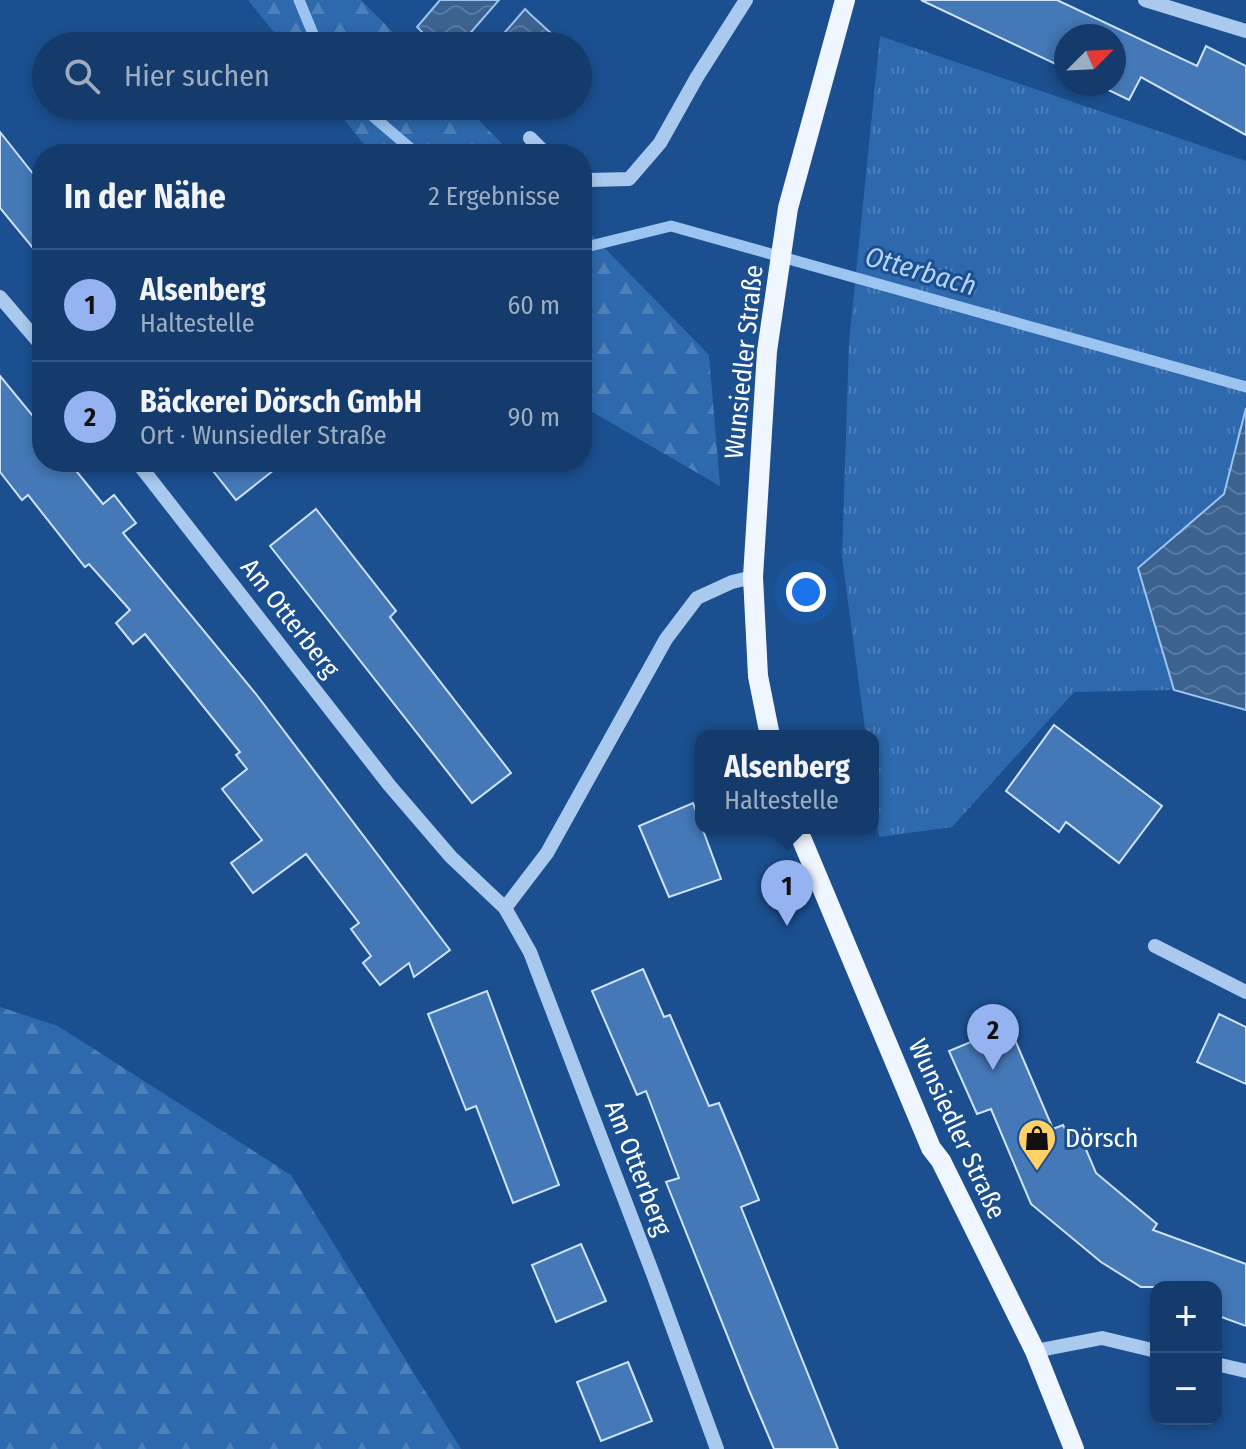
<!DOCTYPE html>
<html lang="de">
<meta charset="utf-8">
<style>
:root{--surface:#143b6b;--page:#214673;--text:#f1f3f6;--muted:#9dadc1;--line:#33557e;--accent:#95b2f1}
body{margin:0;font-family:"Fira Sans Condensed",sans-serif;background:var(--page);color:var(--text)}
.controls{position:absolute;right:24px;bottom:24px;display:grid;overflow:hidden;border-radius:16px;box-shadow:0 4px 12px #0003}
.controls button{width:72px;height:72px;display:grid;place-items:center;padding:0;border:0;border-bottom:2px solid var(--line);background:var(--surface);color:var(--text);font:40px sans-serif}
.compass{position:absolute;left:1054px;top:24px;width:72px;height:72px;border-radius:50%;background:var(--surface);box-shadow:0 4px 12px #0003;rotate:66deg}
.you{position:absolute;left:806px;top:592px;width:28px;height:28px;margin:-20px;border:6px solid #fff;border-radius:50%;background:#1a73e8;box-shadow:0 0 0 12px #1a73e833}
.badge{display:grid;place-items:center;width:52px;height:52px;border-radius:50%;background:var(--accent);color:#111;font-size:26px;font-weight:700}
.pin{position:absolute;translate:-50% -66px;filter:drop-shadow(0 2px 4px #0008)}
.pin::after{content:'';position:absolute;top:42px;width:28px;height:24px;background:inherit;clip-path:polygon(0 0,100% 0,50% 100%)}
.popup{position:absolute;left:695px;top:730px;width:184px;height:104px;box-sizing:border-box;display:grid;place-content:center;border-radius:16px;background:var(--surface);filter:drop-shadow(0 2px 6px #0005);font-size:26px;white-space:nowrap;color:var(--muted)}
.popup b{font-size:30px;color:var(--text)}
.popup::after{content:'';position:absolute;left:50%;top:100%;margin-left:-16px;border:16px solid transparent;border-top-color:var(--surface)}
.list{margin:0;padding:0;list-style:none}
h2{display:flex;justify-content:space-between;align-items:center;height:104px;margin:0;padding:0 32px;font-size:34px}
h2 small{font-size:26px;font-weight:400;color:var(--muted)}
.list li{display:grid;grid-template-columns:52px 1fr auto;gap:24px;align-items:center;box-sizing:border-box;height:112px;padding:0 32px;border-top:2px solid var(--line)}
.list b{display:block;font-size:30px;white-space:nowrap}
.list p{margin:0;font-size:26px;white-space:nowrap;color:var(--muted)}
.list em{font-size:26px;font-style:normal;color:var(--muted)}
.icon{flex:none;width:44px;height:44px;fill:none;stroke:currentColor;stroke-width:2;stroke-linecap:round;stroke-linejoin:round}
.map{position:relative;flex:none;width:1246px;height:1449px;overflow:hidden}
.search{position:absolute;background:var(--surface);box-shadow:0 4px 12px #0003;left:32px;top:32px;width:560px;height:88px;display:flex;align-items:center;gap:20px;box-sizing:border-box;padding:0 28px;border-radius:44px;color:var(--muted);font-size:30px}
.panel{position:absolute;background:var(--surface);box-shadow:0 4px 12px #0003;left:32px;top:144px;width:560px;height:328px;border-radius:32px}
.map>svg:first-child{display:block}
.grass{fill:url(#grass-tufts)}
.forest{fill:url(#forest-firs)}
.water{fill:url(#water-waves);stroke:#9cc4f0;stroke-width:2}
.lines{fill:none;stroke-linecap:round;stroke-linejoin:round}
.stream{stroke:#9cc4f0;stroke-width:11}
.building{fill:#4478b7;stroke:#cfe3fa;stroke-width:2}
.minor{stroke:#a9c9ee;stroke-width:14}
.major{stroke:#f0f6ff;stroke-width:20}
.labels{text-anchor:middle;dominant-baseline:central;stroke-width:6;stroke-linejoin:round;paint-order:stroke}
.street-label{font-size:26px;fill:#fff;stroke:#1b4f8f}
.poi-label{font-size:26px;fill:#fff;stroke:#1b4f8f;text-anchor:start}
.water-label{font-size:28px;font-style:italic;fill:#b5d3f5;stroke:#1b4f8f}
</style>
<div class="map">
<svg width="1246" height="1449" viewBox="0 0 1246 1449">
<defs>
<pattern id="grass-tufts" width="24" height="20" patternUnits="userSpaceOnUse" patternTransform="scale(2)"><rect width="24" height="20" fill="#2e69ad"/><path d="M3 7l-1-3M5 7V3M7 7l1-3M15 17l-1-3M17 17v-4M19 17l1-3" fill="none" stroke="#4d80b9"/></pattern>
<pattern id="forest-firs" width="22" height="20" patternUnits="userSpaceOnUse" patternTransform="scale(2)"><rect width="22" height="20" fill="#2e69ad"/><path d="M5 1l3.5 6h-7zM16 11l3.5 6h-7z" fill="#4d80b9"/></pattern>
<pattern id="water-waves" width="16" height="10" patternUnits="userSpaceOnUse" patternTransform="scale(2)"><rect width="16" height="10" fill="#3c6290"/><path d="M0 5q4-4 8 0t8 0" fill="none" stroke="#597aa1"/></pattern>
</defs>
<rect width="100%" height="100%" fill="#1b4f8f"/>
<polygon class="grass" points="880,36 1246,161 1246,408 1224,494 1138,568 1174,690 1074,692 952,827 879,837 873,792 873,736 866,736 842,557 849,342"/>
<g class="forest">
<polygon points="248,0 361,0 407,46 285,46"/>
<polygon points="333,106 465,106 512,154 372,154"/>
<polygon points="582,225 709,355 720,486 582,406"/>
<polygon points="0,1007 58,1026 291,1175 461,1449 0,1449"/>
</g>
<g class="water">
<polygon points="440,0 499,0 459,46 436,46 417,27"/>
<polygon points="525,9 530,14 565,46 493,46"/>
<polygon points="1246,408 1246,710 1174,690 1138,568 1224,494"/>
</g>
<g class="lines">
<g class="stream">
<polyline points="299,0 318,46"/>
<polyline points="361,106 417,154"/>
<polyline points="582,248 671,226 1246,387"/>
</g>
</g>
<g class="building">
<polygon points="921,0 1057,0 1197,66 1206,46 1246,66 1246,135 1141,77 1129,100 1096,84 1114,84 1114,36 1066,36 1066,69"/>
<polygon points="0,132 42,185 42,259 0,208"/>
<polygon points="0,376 42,427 42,462 69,462 103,504 114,495 136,523 123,533 256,694 450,950 414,977 409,963 380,985 363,963 371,956 351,929 359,923 306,854 253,893 231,863 262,840 222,789 247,769 236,755 240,752 145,634 133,644 116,623 130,610 89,564 85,567 28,495 22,500 0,472"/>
<polygon points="206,462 284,462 236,500"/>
<polygon points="316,509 396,611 390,617 511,773 472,803 270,546"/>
<polygon points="1054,725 1162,806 1119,863 1066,822 1059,832 1006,791"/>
<polygon points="693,803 721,879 669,897 639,826"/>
<polygon points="643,969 664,1017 670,1015 709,1106 719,1103 740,1153 759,1200 741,1207 838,1449 774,1449 749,1390 666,1182 679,1178 646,1091 637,1095 592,991"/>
<polygon points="487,991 559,1185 513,1203 476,1106 466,1110 428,1014"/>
<polygon points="1219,1014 1246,1027 1246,1084 1197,1062"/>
<polygon points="1009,1026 1053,1129 1063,1125 1069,1137 1079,1133 1096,1173 1157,1224 1153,1230 1246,1264 1246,1326 1216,1315 1216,1287 1141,1287 1101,1262 1031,1204 991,1109 977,1114 949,1051"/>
<polygon points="581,1244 606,1301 556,1322 532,1265"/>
<polygon points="628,1362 652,1421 601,1441 577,1382"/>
</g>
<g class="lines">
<g class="minor">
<polyline points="1145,0 1246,31"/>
<polyline points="530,138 546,154"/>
<polyline points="582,176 589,180 629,179 660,143 697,77 746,0"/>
<polyline points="0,297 42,346"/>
<polyline points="137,462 390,786 451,857 505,908 530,952 653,1274 717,1449"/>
<polyline points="505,908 547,853 666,639 697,598 732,582 753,577"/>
<polyline points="1155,946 1246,992"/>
<polyline points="1035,1351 1102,1338 1156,1351"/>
<polyline points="1216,1364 1246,1371"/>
</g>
<g class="major">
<polyline points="770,736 758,676 753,577 767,351 788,208 845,0"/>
<polyline points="797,828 931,1148 941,1161 1035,1351 1074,1449"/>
</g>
</g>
<defs>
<g id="shop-pin" transform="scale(2)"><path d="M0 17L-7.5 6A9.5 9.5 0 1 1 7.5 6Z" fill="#ffd166" stroke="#1b4f8f"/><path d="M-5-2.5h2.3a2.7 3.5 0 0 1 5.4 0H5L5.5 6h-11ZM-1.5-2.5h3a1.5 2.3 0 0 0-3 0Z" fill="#111"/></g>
</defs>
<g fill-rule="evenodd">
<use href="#shop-pin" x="1037" y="1138"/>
</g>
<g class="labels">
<g class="street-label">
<text transform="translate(744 362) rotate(-84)">Wunsiedler Straße</text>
<text transform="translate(290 618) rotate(52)">Am Otterberg</text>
<text transform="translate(957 1129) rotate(65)">Wunsiedler Straße</text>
<text transform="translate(638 1168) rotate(69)">Am Otterberg</text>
</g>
<g class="poi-label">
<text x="1065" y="1138">Dörsch</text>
</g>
<g class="water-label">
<text transform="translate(921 271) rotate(16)">Otterbach</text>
</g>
</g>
</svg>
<div class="controls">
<button>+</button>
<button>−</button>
</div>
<svg class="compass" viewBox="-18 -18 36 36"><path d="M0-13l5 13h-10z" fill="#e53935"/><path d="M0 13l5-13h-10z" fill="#9dadc1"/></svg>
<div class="you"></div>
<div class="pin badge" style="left:787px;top:926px">1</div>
<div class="popup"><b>Alsenberg</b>Haltestelle</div>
<div class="pin badge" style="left:993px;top:1070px">2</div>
<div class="search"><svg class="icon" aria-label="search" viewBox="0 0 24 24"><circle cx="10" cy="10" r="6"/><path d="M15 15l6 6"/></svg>Hier suchen</div>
<section class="panel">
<h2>In der Nähe<small>2 Ergebnisse</small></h2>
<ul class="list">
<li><span class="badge">1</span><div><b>Alsenberg</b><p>Haltestelle</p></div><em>60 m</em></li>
<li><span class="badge">2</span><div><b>Bäckerei Dörsch GmbH</b><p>Ort · Wunsiedler Straße</p></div><em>90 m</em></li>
</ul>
</section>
</div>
